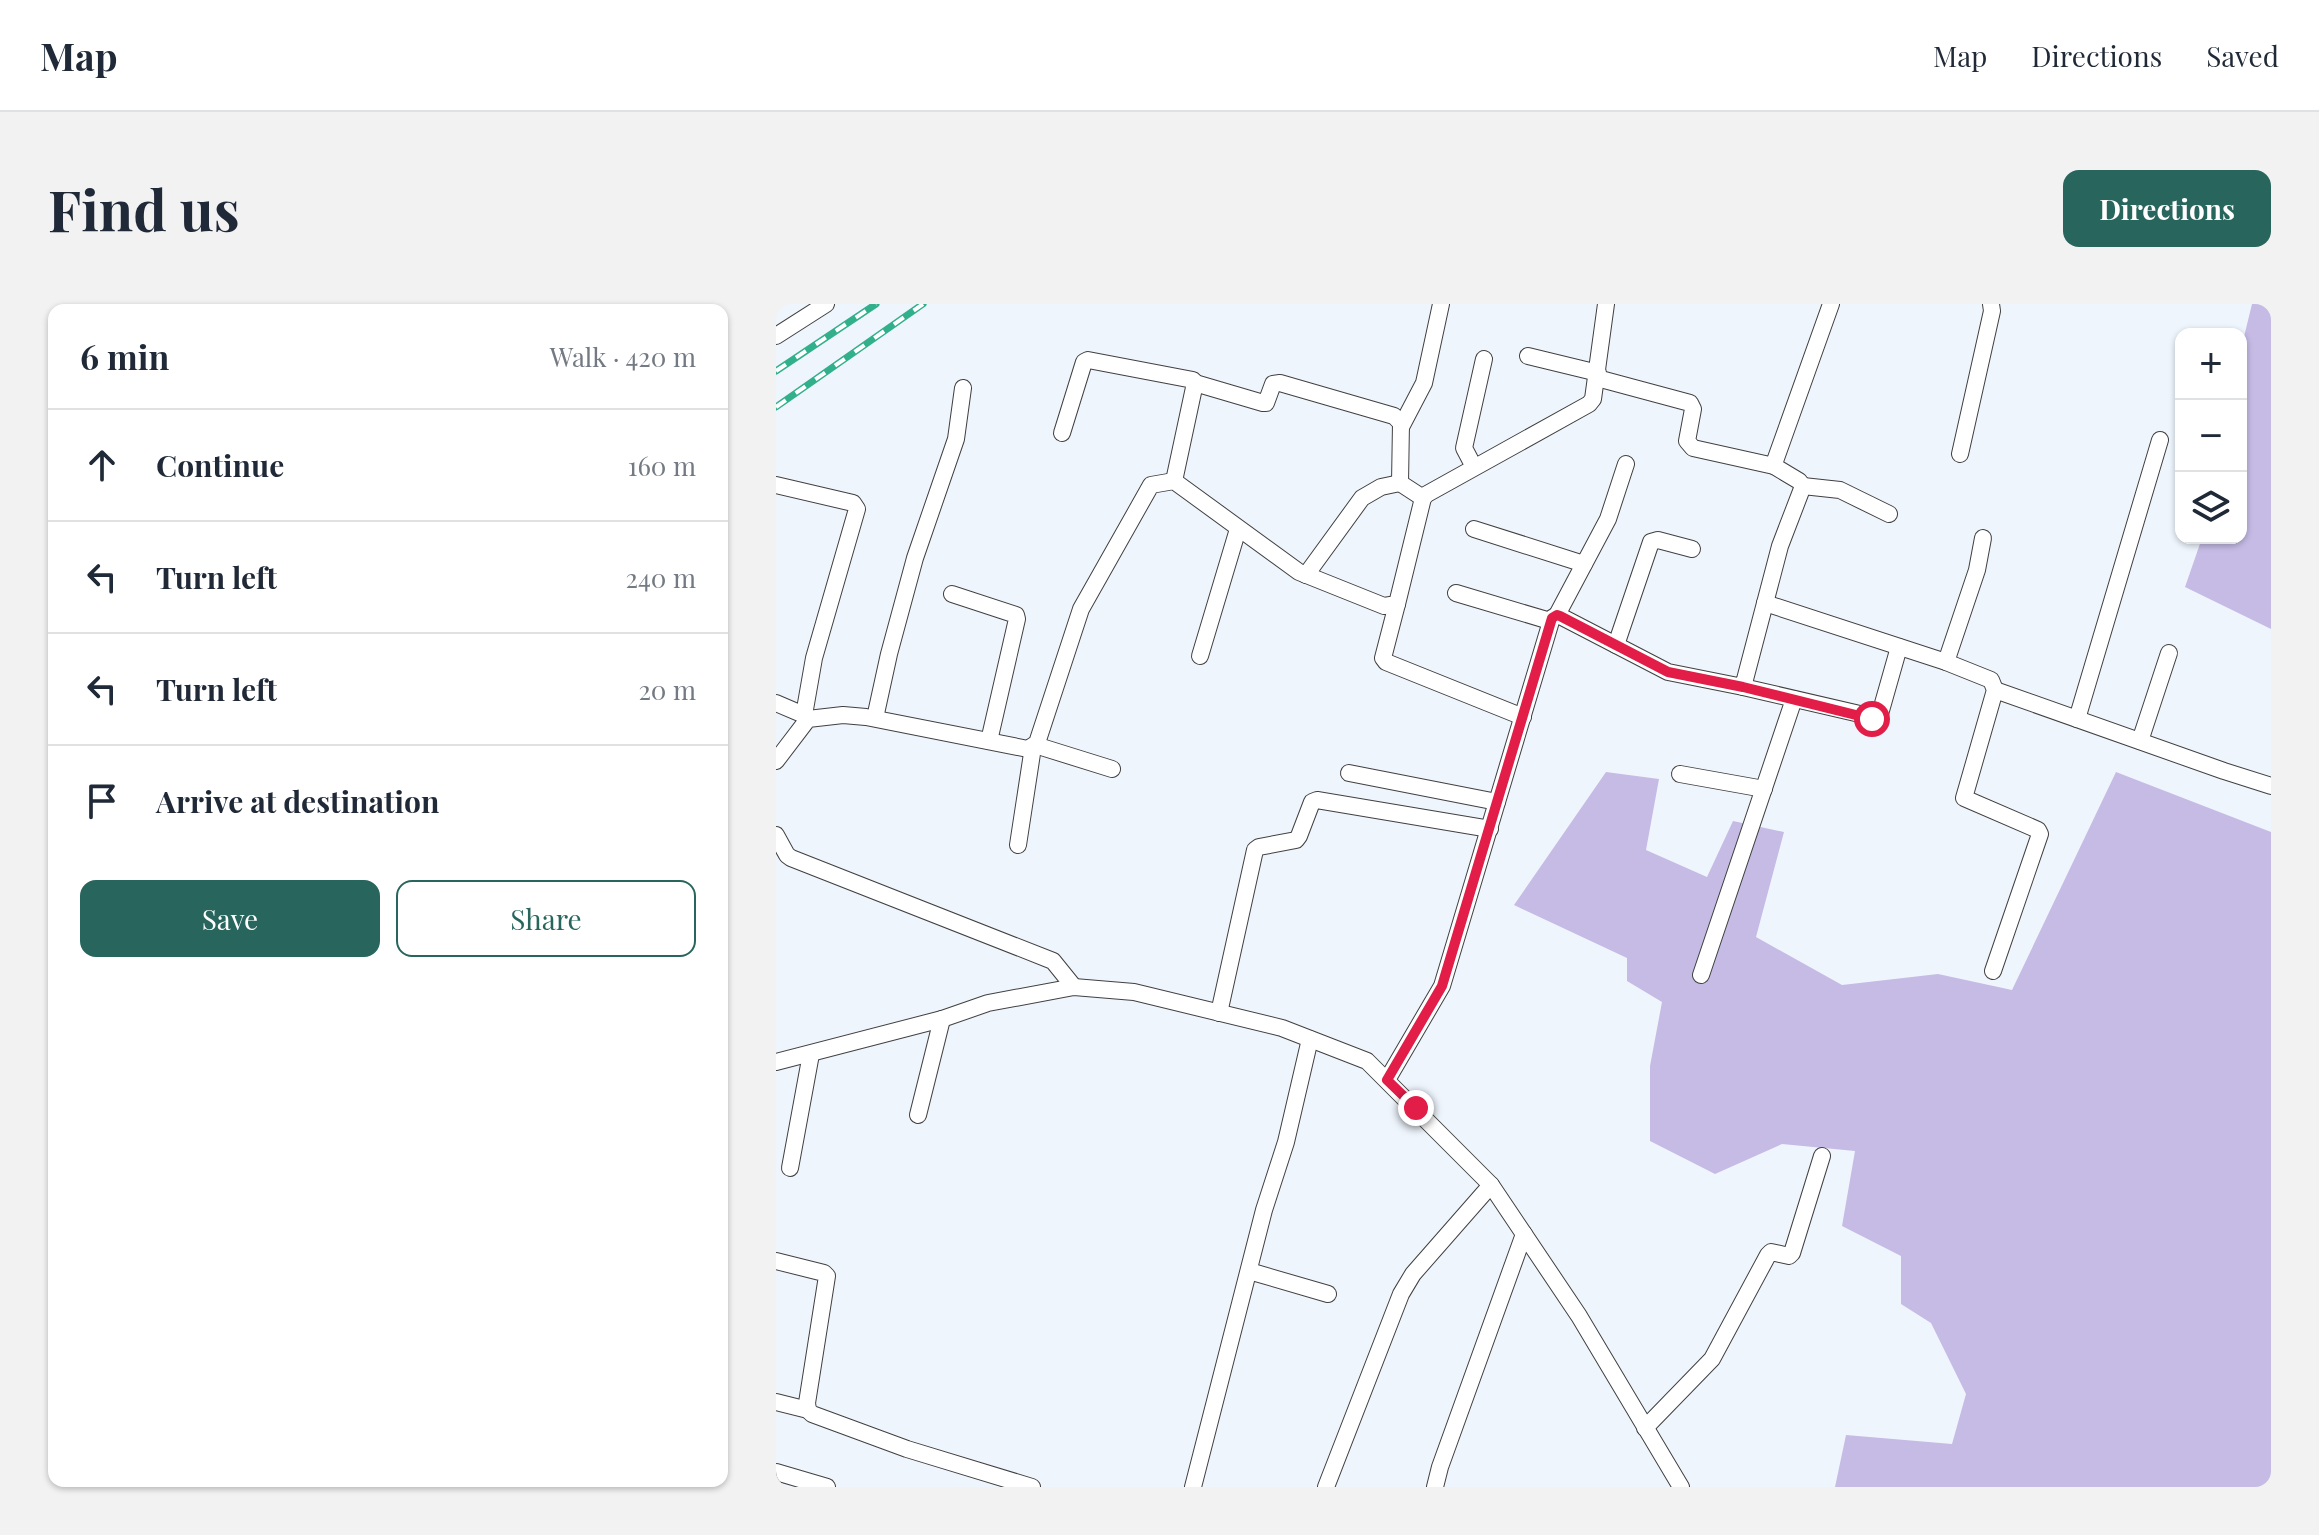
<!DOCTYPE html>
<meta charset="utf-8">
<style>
:root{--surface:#fff;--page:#f2f2f3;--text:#1f2937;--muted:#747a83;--line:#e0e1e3;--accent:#28665d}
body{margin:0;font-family:"Playfair Display",serif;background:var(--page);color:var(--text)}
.controls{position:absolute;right:24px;top:24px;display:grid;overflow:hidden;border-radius:16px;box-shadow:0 2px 6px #0004}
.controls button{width:72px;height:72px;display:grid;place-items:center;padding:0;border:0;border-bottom:2px solid var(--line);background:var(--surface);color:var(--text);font:40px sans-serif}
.stop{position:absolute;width:24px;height:24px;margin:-18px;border:6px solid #e11d48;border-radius:50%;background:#fff}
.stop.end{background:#e11d48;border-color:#fff;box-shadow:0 2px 8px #0008}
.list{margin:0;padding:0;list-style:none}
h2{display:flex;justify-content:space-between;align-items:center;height:104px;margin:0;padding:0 32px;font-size:34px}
h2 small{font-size:26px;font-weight:400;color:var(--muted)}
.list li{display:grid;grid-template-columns:52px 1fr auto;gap:24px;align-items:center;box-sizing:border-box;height:112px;padding:0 32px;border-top:2px solid var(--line)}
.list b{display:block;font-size:30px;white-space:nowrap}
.list em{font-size:26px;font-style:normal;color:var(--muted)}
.actions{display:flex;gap:16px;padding:24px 32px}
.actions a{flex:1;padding:18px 0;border:2px solid var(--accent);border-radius:16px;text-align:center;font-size:28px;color:var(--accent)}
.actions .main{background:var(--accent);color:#fff}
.icon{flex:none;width:44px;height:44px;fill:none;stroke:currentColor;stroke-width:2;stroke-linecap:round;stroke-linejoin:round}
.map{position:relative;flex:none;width:1495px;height:1183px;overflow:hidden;border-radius:16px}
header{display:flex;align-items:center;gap:48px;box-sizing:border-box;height:112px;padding:0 40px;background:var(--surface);border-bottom:2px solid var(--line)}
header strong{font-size:38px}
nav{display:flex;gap:44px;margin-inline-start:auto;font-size:28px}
.intro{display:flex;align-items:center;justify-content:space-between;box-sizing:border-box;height:192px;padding:0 48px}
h1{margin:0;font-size:56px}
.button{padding:20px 36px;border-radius:16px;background:var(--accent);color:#fff;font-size:28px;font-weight:700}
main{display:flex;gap:48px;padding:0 48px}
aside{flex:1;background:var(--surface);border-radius:16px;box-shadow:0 2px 6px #0004}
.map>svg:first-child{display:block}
.green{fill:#c5bbe5}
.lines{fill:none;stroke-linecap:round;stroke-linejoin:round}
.minor-casing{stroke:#404040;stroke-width:18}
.minor{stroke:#fff;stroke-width:16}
.rail-casing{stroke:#32b08b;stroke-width:7}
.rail{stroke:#fff;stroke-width:4;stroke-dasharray:12;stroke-linecap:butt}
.route{stroke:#e11d48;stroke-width:10}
</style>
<header>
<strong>Map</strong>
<nav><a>Map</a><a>Directions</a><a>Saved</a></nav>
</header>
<div class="intro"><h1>Find us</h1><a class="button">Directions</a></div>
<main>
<aside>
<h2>6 min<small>Walk · 420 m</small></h2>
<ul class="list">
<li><svg class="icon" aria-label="ahead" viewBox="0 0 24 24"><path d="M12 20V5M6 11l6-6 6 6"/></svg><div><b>Continue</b></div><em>160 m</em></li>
<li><svg class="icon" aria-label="left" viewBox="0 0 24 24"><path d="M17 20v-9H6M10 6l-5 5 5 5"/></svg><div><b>Turn left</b></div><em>240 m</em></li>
<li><svg class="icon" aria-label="left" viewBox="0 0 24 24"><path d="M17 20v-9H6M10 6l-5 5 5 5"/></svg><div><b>Turn left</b></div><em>20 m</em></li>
<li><svg class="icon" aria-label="arrive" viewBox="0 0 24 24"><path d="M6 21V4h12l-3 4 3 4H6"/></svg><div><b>Arrive at destination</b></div></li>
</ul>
<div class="actions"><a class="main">Save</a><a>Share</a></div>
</aside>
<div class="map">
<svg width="1495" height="1183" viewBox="0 0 1495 1183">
<rect width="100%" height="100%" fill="#eff5fd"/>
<g class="green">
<polygon points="1476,0 1495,0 1495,325 1409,283 1426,234 1465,234 1465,120 1467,115 1465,45"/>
<polygon points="830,468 883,475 870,546 931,573 957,517 1008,528 980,633 1066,681 1162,670 1236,686 1340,468 1495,528 1495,1183 1059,1183 1070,1131 1176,1140 1190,1090 1155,1019 1125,1000 1125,952 1066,922 1079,847 1006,840 939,870 874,837 874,762 886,698 851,677 851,654 738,601"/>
</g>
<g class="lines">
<g class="minor-casing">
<g id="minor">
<polyline points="0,32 50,0"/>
<polyline points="752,52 822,69"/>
<polyline points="821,74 914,99 917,105 911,137 917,144 998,162"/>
<polyline points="419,79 487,99 490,99 497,80 504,79 618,112 625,119 624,179 647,194"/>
<polyline points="625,123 648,79 665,0"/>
<polyline points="286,129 308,58 312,56 417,76 419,79 398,177"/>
<polyline points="1184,150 1216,7 1215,0"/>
<polyline points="698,163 688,144 708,55"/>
<polyline points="0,181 77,199 81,205 38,354 28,411"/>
<polyline points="1027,182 1064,186 1113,210"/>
<polyline points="698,225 808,260"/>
<polyline points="530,271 586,194 605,183 624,179"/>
<polyline points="680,289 774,317"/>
<polyline points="176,290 240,311 241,315 213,437"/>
<polyline points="989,299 1170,358 1215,376 1219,386 1188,494 1262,526 1264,530 1217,667"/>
<polyline points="621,300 607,354 610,358 747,413"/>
<polyline points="781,311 832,215 850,160"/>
<polyline points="840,341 875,238 882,236 916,245"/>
<polyline points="424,352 462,225"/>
<polyline points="1170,358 1201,266 1207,234"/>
<polyline points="967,383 1101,414 1104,410 1123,343"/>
<polyline points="1219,386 1448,467 1495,482"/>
<polyline points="0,399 28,411 32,415"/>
<polyline points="99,414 113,350 139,254 180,135 187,84"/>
<polyline points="1301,415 1384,136"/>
<polyline points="1364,437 1393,349"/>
<polyline points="259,441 336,465"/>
<polyline points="0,457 32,415 67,411 90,413 252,445 261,439 305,305 375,181 398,177 523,268 608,302 621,300 647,194 651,190 813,100 817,95 830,0"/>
<polyline points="573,469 721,498"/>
<polyline points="904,470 988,485"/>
<polyline points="0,531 11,551 15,554 277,657 298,683"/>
<polyline points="242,541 257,443"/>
<polyline points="925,671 1018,395"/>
<polyline points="443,709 479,546 483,543 520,536 523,532 536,498 541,496 714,525"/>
<polyline points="0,758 166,715 212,699 298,683 358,688 506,724 591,757 715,881 803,1012 905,1183"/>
<polyline points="611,776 666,682 776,314 781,311 784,312 892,368 967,383 1004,242 1027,182 1023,177 998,162 999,157 1055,0"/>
<polyline points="142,811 166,715"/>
<polyline points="14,864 35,750"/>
<polyline points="0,957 48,969 51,972 31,1099 32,1106 36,1110 131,1145 256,1183"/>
<polyline points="473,967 552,990"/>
<polyline points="0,1098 32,1106"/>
<polyline points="869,1124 936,1055 992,951 995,948 1013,952 1016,949 1046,852"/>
<polyline points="0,1168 51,1183"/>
<polyline points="417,1183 488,906 510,838 534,735"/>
<polyline points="550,1183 625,990 637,970 715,881"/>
<polyline points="659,1183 664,1163 748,930"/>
</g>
</g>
<use href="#minor" class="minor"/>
<g class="rail-casing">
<g id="rail">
<polyline points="0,67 100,0"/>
<polyline points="0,103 147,0"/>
</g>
</g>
<use href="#rail" class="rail"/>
</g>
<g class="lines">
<polyline class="route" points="640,804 611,776 666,682 776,314 781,311 784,312 892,368 967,383 1096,415"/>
</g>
</svg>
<div class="controls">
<button>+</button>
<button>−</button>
<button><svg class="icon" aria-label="layers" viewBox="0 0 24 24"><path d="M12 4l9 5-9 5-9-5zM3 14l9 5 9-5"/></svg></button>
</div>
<div class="stop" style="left:1096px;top:415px"></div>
<div class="stop end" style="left:640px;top:804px"></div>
</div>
</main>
